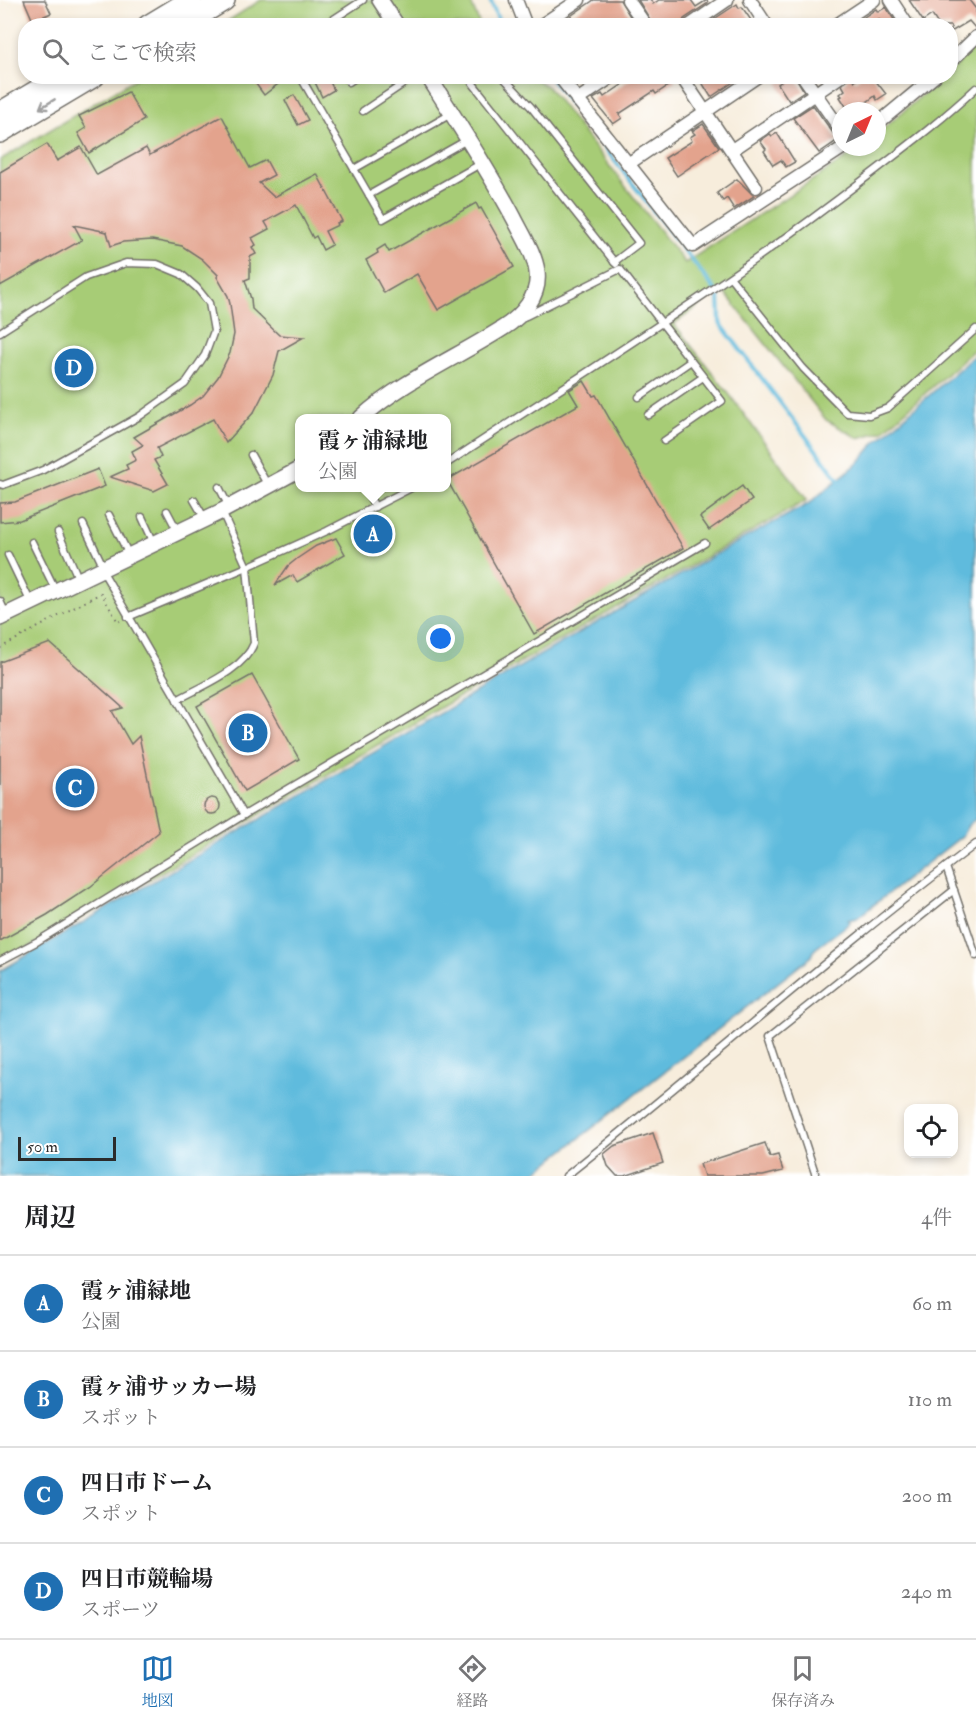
<!DOCTYPE html>
<html lang="ja">
<meta charset="utf-8">
<style>
:root{--surface:#fff;--page:#f6f6f6;--text:#202124;--muted:#757577;--line:#e0e0e0;--accent:#1f6fb2}
body{margin:0;font-family:"IM FELL Double Pica","Noto Serif JP",serif;background:var(--page);color:var(--text)}
.controls{position:absolute;right:18px;bottom:18px;display:grid;overflow:hidden;border-radius:12px;box-shadow:0 3px 9px #0003}
.controls button{width:54px;height:54px;display:grid;place-items:center;padding:0;border:0;border-bottom:2px solid var(--line);background:var(--surface);color:var(--text);font:30px sans-serif}
.compass{position:absolute;left:832px;top:102px;width:54px;height:54px;border-radius:50%;background:var(--surface);box-shadow:0 3px 9px #0003;rotate:43deg}
.scale{position:absolute;left:18px;bottom:15px;width:98px;box-sizing:border-box;padding-left:6px;border:3px solid #2b2b2b;border-top:0;font-size:16px;line-height:21px;white-space:nowrap;color:#2b2b2b;-webkit-text-stroke:4px #fff;paint-order:stroke}
.you{position:absolute;left:441px;top:639px;width:21px;height:21px;margin:-15px;border:4px solid #fff;border-radius:50%;background:#1a73e8;box-shadow:0 0 0 9px #1a73e833}
.badge{display:grid;place-items:center;width:39px;height:39px;border-radius:50%;background:var(--accent);color:#fff;font-size:20px;font-weight:700}
.pin{position:absolute;translate:-50% -50%;border:3px solid #fff;box-shadow:0 2px 6px #0006}
.popup{position:absolute;left:295px;top:414px;width:156px;height:78px;box-sizing:border-box;display:grid;place-content:center;border-radius:12px;background:var(--surface);filter:drop-shadow(0 2px 4px #0005);font-size:20px;white-space:nowrap;color:var(--muted)}
.popup b{font-size:22px;color:var(--text)}
.popup::after{content:'';position:absolute;left:50%;top:100%;margin-left:-12px;border:12px solid transparent;border-top-color:var(--surface)}
.list{margin:0;padding:0;list-style:none}
h2{display:flex;justify-content:space-between;align-items:center;height:78px;margin:0;padding:0 24px;font-size:26px}
h2 small{font-size:20px;font-weight:400;color:var(--muted)}
.list li{display:grid;grid-template-columns:39px 1fr auto;gap:18px;align-items:center;box-sizing:border-box;height:96px;padding:0 24px;border-top:2px solid var(--line)}
.list b{display:block;font-size:22px;white-space:nowrap}
.list p{margin:0;font-size:20px;white-space:nowrap;color:var(--muted)}
.list em{font-size:20px;font-style:normal;color:var(--muted)}
.icon{flex:none;width:33px;height:33px;fill:none;stroke:currentColor;stroke-width:2;stroke-linecap:round;stroke-linejoin:round}
.map{position:relative;flex:none;width:976px;height:1176px;overflow:hidden}
.search{position:absolute;background:var(--surface);box-shadow:0 3px 9px #0003;left:18px;right:18px;top:18px;height:66px;display:flex;align-items:center;gap:15px;box-sizing:border-box;padding:0 21px;border-radius:24px;color:var(--muted);font-size:22px}
.sheet{height:462px;background:var(--surface)}
nav{display:flex;justify-content:space-around;align-items:center;box-sizing:border-box;height:84px;border-top:2px solid var(--line);background:var(--surface);font-size:16px;color:var(--muted)}
nav a{display:grid;justify-items:center;gap:3px}
nav .on{color:var(--accent)}
.map>svg:first-child{display:block}
.green{fill:#a7cc76;stroke:#697c50;stroke-width:1.5;fill-rule:evenodd}
.water{fill:#5fbbdd;stroke:#457384;stroke-width:1.5}
.lines{fill:none;stroke-linecap:round;stroke-linejoin:round}
.stream{stroke:#5fbbdd;stroke-width:4}
.building{fill:#e3a38d}
.service-casing{stroke:#726f69;stroke-width:9}
.minor-casing{stroke:#726f69;stroke-width:15}
.tertiary-casing{stroke:#726f69;stroke-width:18}
.trunk-casing{stroke:#726f69;stroke-width:24}
.path{stroke:#726f69;stroke-width:2;stroke-dasharray:1.5 4.5;stroke-linecap:butt}
.service{stroke:#fff;stroke-width:6}
.minor{stroke:#fff;stroke-width:12}
.tertiary{stroke:#fff;stroke-width:15}
.trunk{stroke:#fff;stroke-width:21}
.oneway{stroke:#a0a0a0}
</style>
<div class="map">
<svg width="976" height="1176" viewBox="0 0 976 1176">
<rect width="100%" height="100%" fill="#fff"/>
<filter id="ink" filterUnits="userSpaceOnUse"><feTurbulence type="fractalNoise" baseFrequency=".0167" numOctaves="2"/><feDisplacementMap in="SourceGraphic" scale="12" xChannelSelector="R" yChannelSelector="G"/><feConvolveMatrix kernelMatrix="1 2 1 2 8 2 1 2 1" color-interpolation-filters="sRGB"/></filter>
<filter id="wash" filterUnits="userSpaceOnUse"><feTurbulence type="fractalNoise" baseFrequency=".008" numOctaves="4" result="noise"/><feDisplacementMap in="SourceGraphic" scale="24" xChannelSelector="R" yChannelSelector="G"/><feGaussianBlur stdDeviation="1.35" result="paint"/><feColorMatrix in="noise" values="0 0 0 0 0 0 0 0 0 0 0 0 0 0 0 0 0 1.4 0 .05"/><feComposite in="paint" operator="in"/></filter>
<g filter="url(#wash)">
<rect width="100%" height="100%" fill="#f7eddc"/>
<g class="green">
<polygon points="261,0 470,0 480,25 220,26"/>
<path d="M976,44v304l-93,83 -25,7 -32,-18 -104,-131 -48,35 55,70 78,106 -355,201 -278,164 -174,99v-804l138,-83h394l16,10 137,176 178,-116h14v-13l66,-57 7,-1 1,-6zM300,418h146v70h-146z"/>
</g>
<polygon class="water" points="976,354 976,819 969,824 962,836 857,918 848,920 850,922 846,926 815,949 812,956 531,1176 0,1176 0,971 533,659 741,540 808,504 857,464 876,442"/>
<g class="lines">
<g class="stream">
<polyline points="490,0 501,26"/>
<polyline points="549,76 719,295 720,323 838,479"/>
</g>
</g>
<g id="blocks">
<g class="building">
<polygon points="24,0 45,0 51,13 33,21"/>
<polygon points="594,0 620,0 636,26 556,26"/>
<polygon points="638,0 651,0 653,4 659,0 691,0 696,7 707,0 708,3 684,19 681,26 654,26"/>
<polygon points="909,0 969,0 976,9 976,29 969,21 951,32 951,26 939,26 932,15 923,21"/>
<polygon points="737,4 739,8 742,7 755,26 704,26"/>
<polygon points="886,7 898,26 884,26 879,19 869,26 851,26 876,9 878,12"/>
<polygon points="250,76 272,76 278,84 264,95"/>
<polygon points="312,76 327,76 334,90 322,97"/>
<polygon points="635,76 673,76 675,81 656,94 654,91 619,114 622,118 613,124 593,99 602,94 604,97"/>
<polygon points="698,76 742,76 711,97"/>
<polygon points="789,76 795,76 804,91 789,101 778,84"/>
<polygon points="850,76 852,76 855,81 861,76 872,76 886,94 877,100 875,96 860,107 859,105 849,111 840,97 842,96 840,94 845,90 842,85"/>
<polygon points="128,92 144,120 89,153 78,133 86,128 79,116"/>
<polygon points="294,95 308,120 298,125 285,100"/>
<polygon points="813,105 838,140 819,153 793,118"/>
<polygon points="222,116 250,168 266,160 274,175 259,183 274,197 317,174 342,221 337,223 338,225 325,231 332,245 323,250 316,236 313,238 296,205 265,222 269,229 252,238 256,245 252,247 256,254 250,257 250,278 245,280 251,299 252,309 279,335 304,337 279,351 273,375 254,412 226,443 213,419 157,448 161,457 154,460 168,484 154,491 110,477 128,469 126,465 136,460 132,451 143,445 134,437 190,405 203,396 218,377 230,353 234,334 230,304 228,296 217,277 218,275 202,259 182,246 152,240 123,242 111,246 107,232 74,225 82,240 0,286 0,172 47,144 57,161 81,147 97,175 146,148 150,155"/>
<polygon points="703,124 719,147 677,176 665,158 692,141 690,137 695,134 692,131"/>
<polygon points="777,133 795,162 786,167 781,160 773,165 764,151 766,149 760,141 770,134 772,136"/>
<polygon points="737,179 754,196 734,209 727,198 723,201 717,193"/>
<polygon points="476,203 479,209 481,208 514,267 438,310 417,274 384,293 366,260 378,253 377,250 385,245 389,252"/>
<polygon points="584,381 593,396 596,395 683,548 534,634 447,480 578,405 569,390"/>
<polygon points="98,469 105,486 20,520 0,522 0,503 15,502"/>
<polygon points="742,486 752,500 709,530 700,517"/>
<polygon points="336,538 345,554 297,582 293,575 275,585 288,566 298,558 316,546"/>
<polygon points="50,643 123,708 112,711 131,744 139,736 159,832 90,887 47,915 0,941 0,662"/>
<polygon points="252,675 299,759 245,791 197,706"/>
<circle cx="212" cy="806" r="8"/>
<polygon points="653,1133 663,1163 625,1176 617,1176 608,1166 604,1154 614,1146"/>
<polygon points="765,1143 770,1157 778,1155 783,1171 763,1176 704,1176 700,1164"/>
</g>
</g>
</g>
<g filter="url(#ink)">
<use href="#blocks" fill-opacity="0" stroke="#726f69" stroke-width="1.5"/>
<g class="lines">
<g class="service-casing">
<g id="service">
<polyline points="323,26 363,0"/>
<polyline points="381,26 392,19"/>
<polyline points="300,76 383,219 482,163"/>
<polyline points="467,76 616,264"/>
<polyline points="502,76 531,107 639,243 614,262"/>
<polyline points="349,82 358,76"/>
<polyline points="363,111 415,76"/>
<polyline points="354,169 451,114"/>
<polyline points="369,195 467,140"/>
<polyline points="731,278 803,368 847,413 869,415 888,408 976,329"/>
<polyline points="526,316 620,269 722,401 664,441"/>
<polyline points="0,332 86,277 126,263 157,264 181,274 197,288 209,303 214,331 205,355 185,384 140,416 43,470 3,485 0,484"/>
<polyline points="639,397 691,361"/>
<polyline points="648,415 703,377"/>
<polyline points="251,455 268,486"/>
<path d="M446,464c141,-93 284,-181 417,-284 39,-30 78,-59 113,-92"/>
<polyline points="219,487 229,507"/>
<polyline points="365,488 375,507"/>
<polyline points="194,500 205,519"/>
<polyline points="167,511 178,532"/>
<polyline points="109,515 129,555"/>
<polyline points="142,517 154,543"/>
<polyline points="83,524 104,568"/>
<polyline points="58,532 79,580"/>
<polyline points="32,542 56,591"/>
<polyline points="8,555 31,603"/>
<polyline points="102,570 244,815"/>
<polyline points="0,601 6,614"/>
<polyline points="128,617 247,567 327,531 411,488"/>
<path d="M177,700c25,-14 67,-30 77,-57l-7,-76 -25,-55"/>
<polyline points="946,867 976,956"/>
<polyline points="0,961 38,941 244,815 705,543"/>
<path d="M566,1176c138,-109 269,-226 410,-332"/>
<polyline points="816,1176 770,1036 954,890"/>
</g>
</g>
<g class="minor-casing">
<g id="minor">
<polyline points="516,0 526,26"/>
<polyline points="628,0 646,26"/>
<polyline points="750,0 767,26"/>
<polyline points="891,0 908,26"/>
<polyline points="540,26 579,0"/>
<polyline points="689,26 727,0"/>
<polyline points="835,26 874,0"/>
<polyline points="950,62 976,37"/>
<polyline points="559,76 693,246 844,147"/>
<polyline points="681,76 756,187"/>
<polyline points="803,76 841,130"/>
<polyline points="577,100 613,76"/>
<polyline points="877,124 935,76"/>
<polyline points="732,150 841,76"/>
<polyline points="628,164 758,76"/>
</g>
</g>
<g class="tertiary-casing">
<g id="tertiary">
<polyline points="380,0 397,26"/>
<path d="M361,418c41,-37 95,-60 142,-90 19,-12 37,-32 34,-56 -2,-18 -15,-38 -23,-54 -26,-49 -56,-95 -86,-142"/>
<polyline points="0,618 222,511 300,469"/>
</g>
</g>
<g class="trunk-casing">
<g id="trunk">
<polyline points="148,26 191,0"/>
<polyline points="181,26 224,0"/>
<polyline points="0,113 62,76"/>
<polyline points="0,132 94,76"/>
</g>
</g>
<polyline class="path" points="0,648 101,593 118,622 120,621"/>
<use href="#service" class="service"/>
<use href="#minor" class="minor"/>
<use href="#tertiary" class="tertiary"/>
<use href="#trunk" class="trunk"/>
</g>
<defs><path id="oneway-shaft" d="M-6 0H5M1.5-3L5.5 0L1.5 3" fill="none" stroke-width="1.6" stroke-linecap="round" stroke-linejoin="round" transform="scale(1.5)"/></defs>
<use class="oneway" href="#oneway-shaft" transform="translate(47 104) rotate(149)"/>
</g>
</svg>
<div class="controls">
<button><svg class="icon" aria-label="locate" viewBox="0 0 24 24"><circle cx="12" cy="12" r="6"/><path d="M12 2v4M12 18v4M2 12h4M18 12h4"/></svg></button>
</div>
<svg class="compass" viewBox="-18 -18 36 36"><path d="M0-13l5 13h-10z" fill="#e53935"/><path d="M0 13l5-13h-10z" fill="#757577"/></svg>
<div class="scale">50 m</div>
<div class="you"></div>
<div class="pin badge" style="left:373px;top:534px">A</div>
<div class="popup"><b>霞ヶ浦緑地</b>公園</div>
<div class="pin badge" style="left:248px;top:733px">B</div>
<div class="pin badge" style="left:75px;top:788px">C</div>
<div class="pin badge" style="left:74px;top:368px">D</div>
<div class="search"><svg class="icon" aria-label="search" viewBox="0 0 24 24"><circle cx="10" cy="10" r="6"/><path d="M15 15l6 6"/></svg>ここで検索</div>
</div>
<section class="sheet">
<h2>周辺<small>4件</small></h2>
<ul class="list">
<li><span class="badge">A</span><div><b>霞ヶ浦緑地</b><p>公園</p></div><em>60 m</em></li>
<li><span class="badge">B</span><div><b>霞ヶ浦サッカー場</b><p>スポット</p></div><em>110 m</em></li>
<li><span class="badge">C</span><div><b>四日市ドーム</b><p>スポット</p></div><em>200 m</em></li>
<li><span class="badge">D</span><div><b>四日市競輪場</b><p>スポーツ</p></div><em>240 m</em></li>
</ul>
</section>
<nav>
<a class="on"><svg class="icon" aria-label="map" viewBox="0 0 24 24"><path d="M3 6l6-2 6 2 6-2v14l-6 2-6-2-6 2zM9 4v14M15 6v14"/></svg>地図</a>
<a><svg class="icon" aria-label="directions" viewBox="0 0 24 24"><path d="M12 3l9 9-9 9-9-9zM9 14v-3h6M13 9l2 2-2 2"/></svg>経路</a>
<a><svg class="icon" aria-label="saved" viewBox="0 0 24 24"><path d="M7 4h10v16l-5-4-5 4z"/></svg>保存済み</a>
</nav>
